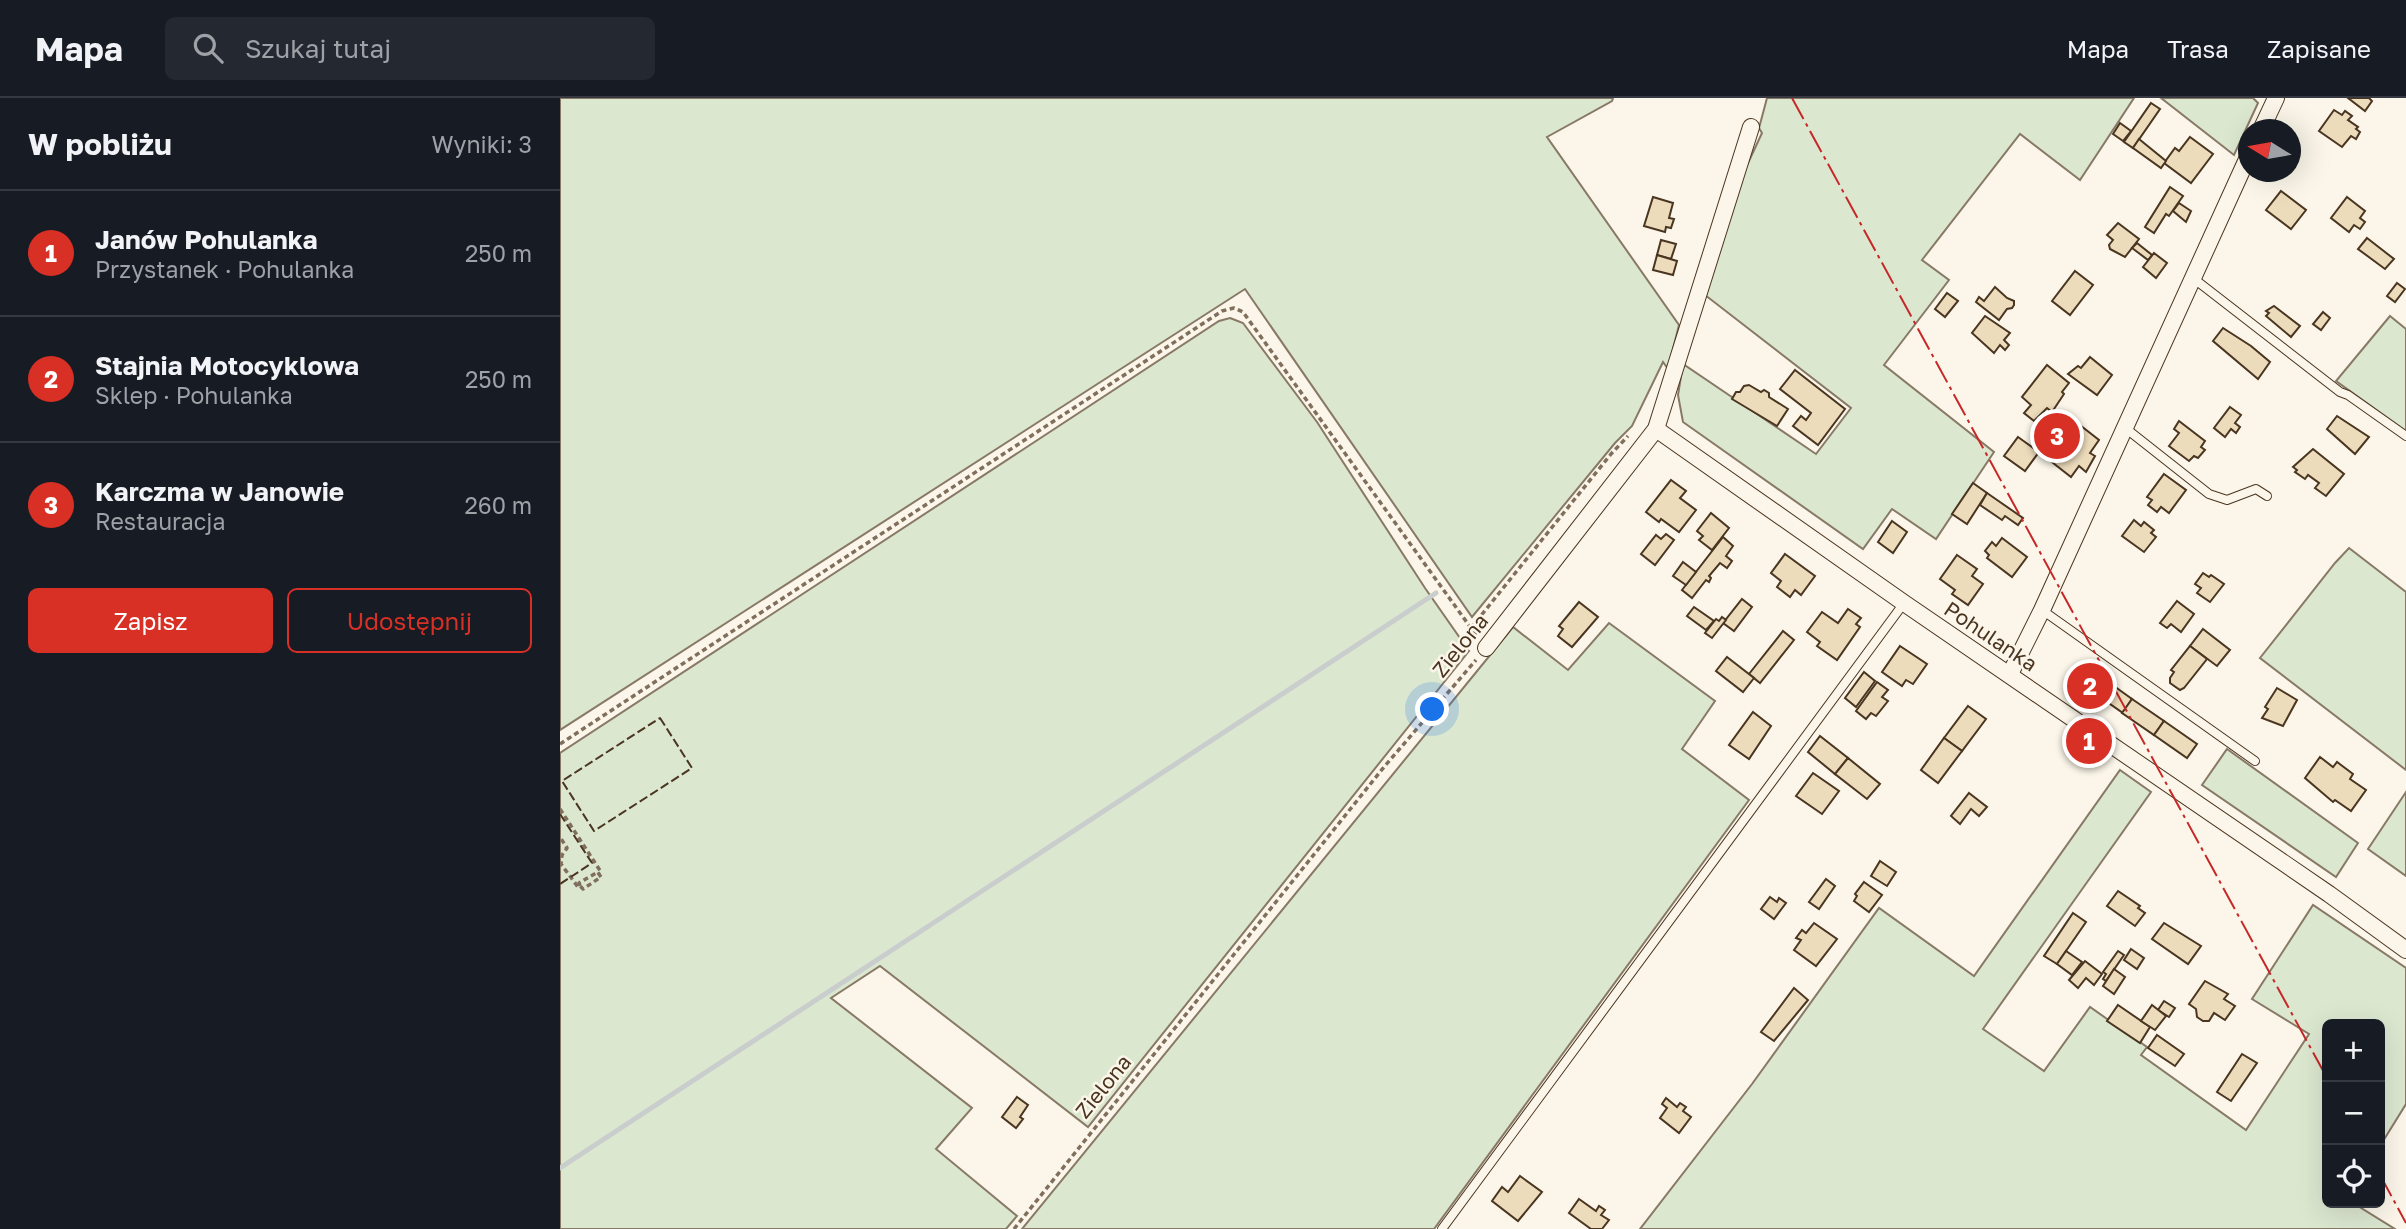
<!DOCTYPE html>
<html lang="pl">
<meta charset="utf-8">
<style>
:root{--surface:#171b24;--page:#242831;--text:#f1f3f6;--muted:#9ea1a6;--line:#363941;--accent:#d93025}
body{margin:0;font-family:"Golos Text",sans-serif;background:var(--page);color:var(--text)}
.controls{position:absolute;right:21px;bottom:21px;display:grid;overflow:hidden;border-radius:10px;box-shadow:0 7px 28px #0002}
.controls button{width:63px;height:63px;display:grid;place-items:center;padding:0;border:0;border-bottom:2px solid var(--line);background:var(--surface);color:var(--text);font:35px sans-serif}
.compass{position:absolute;left:1678px;top:21px;width:63px;height:63px;border-radius:50%;background:var(--surface);box-shadow:0 7px 28px #0002;rotate:281deg}
.you{position:absolute;left:873px;top:612px;width:24px;height:24px;margin:-18px;border:5px solid #fff;border-radius:50%;background:#1a73e8;box-shadow:0 0 0 10px #1a73e833}
.badge{display:grid;place-items:center;width:46px;height:46px;border-radius:50%;background:var(--accent);color:#fff;font-size:23px;font-weight:700}
.pin{position:absolute;translate:-50% -50%;border:4px solid #fff;box-shadow:0 2px 7px #0006}
.list{margin:0;padding:0;list-style:none}
h2{display:flex;justify-content:space-between;align-items:center;height:91px;margin:0;padding:0 28px;font-size:30px}
h2 small{font-size:23px;font-weight:400;color:var(--muted)}
.list li{display:grid;grid-template-columns:46px 1fr auto;gap:21px;align-items:center;box-sizing:border-box;height:126px;padding:0 28px;border-top:2px solid var(--line)}
.list b{display:block;font-size:26px;white-space:nowrap}
.list p{margin:0;font-size:23px;white-space:nowrap;color:var(--muted)}
.list em{font-size:23px;font-style:normal;color:var(--muted)}
.actions{display:flex;gap:14px;padding:21px 28px}
.actions a{flex:1;padding:16px 0;border:2px solid var(--accent);border-radius:10px;text-align:center;font-size:24px;color:var(--accent)}
.actions .main{background:var(--accent);color:#fff}
.icon{flex:none;width:38px;height:38px;fill:none;stroke:currentColor;stroke-width:2;stroke-linecap:round;stroke-linejoin:round}
.map{position:relative;flex:none;width:1846px;height:1131px;overflow:hidden}
header{display:flex;align-items:center;gap:42px;box-sizing:border-box;height:98px;padding:0 35px;background:var(--surface);border-bottom:2px solid var(--line)}
header strong{font-size:33px}
nav{display:flex;gap:38px;margin-inline-start:auto;font-size:24px}
.search{width:490px;height:63px;background:var(--page);display:flex;align-items:center;gap:18px;box-sizing:border-box;padding:0 24px;border-radius:10px;color:var(--muted);font-size:26px}
main{display:flex}
aside{flex:1;background:var(--surface)}
.map>svg:first-child{display:block}
.green{fill:#dce7d0;stroke:#887966;stroke-width:2}
.lines{fill:none;stroke-linecap:round;stroke-linejoin:round}
.stream{stroke:#c9cecd;stroke-width:5}
.building{fill:#ecdcbc;stroke:#4a3520;stroke-width:2}
.service-casing{stroke:#4a3520;stroke-width:10}
.minor-casing{stroke:#4a3520;stroke-width:18}
.path{stroke:#7f6f5c;stroke-width:3.5;stroke-dasharray:5 3.5;stroke-linecap:butt}
.service{stroke:#fbf6e9;stroke-width:8}
.minor{stroke:#fbf6e9;stroke-width:16}
.fence{stroke:#4a3520;stroke-width:2;stroke-dasharray:9 3.5;stroke-linecap:butt}
.power{stroke:#c62828;stroke-width:2;stroke-dasharray:24 5 3.5 5;stroke-linecap:butt}
.labels{text-anchor:middle;dominant-baseline:central;stroke-width:5;stroke-linejoin:round;paint-order:stroke}
.street-label{font-size:21px;fill:#4a3520;stroke:#fbf6e9}
</style>
<header>
<strong>Mapa</strong>
<div class="search"><svg class="icon" aria-label="search" viewBox="0 0 24 24"><circle cx="10" cy="10" r="6"/><path d="M15 15l6 6"/></svg>Szukaj tutaj</div>
<nav><a>Mapa</a><a>Trasa</a><a>Zapisane</a></nav>
</header>
<main>
<aside>
<h2>W pobliżu<small>Wyniki: 3</small></h2>
<ul class="list">
<li><span class="badge">1</span><div><b>Janów Pohulanka</b><p>Przystanek · Pohulanka</p></div><em>250 m</em></li>
<li><span class="badge">2</span><div><b>Stajnia Motocyklowa</b><p>Sklep · Pohulanka</p></div><em>250 m</em></li>
<li><span class="badge">3</span><div><b>Karczma w Janowie</b><p>Restauracja</p></div><em>260 m</em></li>
</ul>
<div class="actions"><a class="main">Zapisz</a><a>Udostępnij</a></div>
</aside>
<div class="map">
<svg width="1846" height="1131" viewBox="0 0 1846 1131">
<rect width="100%" height="100%" fill="#fbf6e9"/>
<g class="green">
<polygon points="0,0 1053,0 1052,3 987,39 1119,227 1108,271 1103,264 1072,328 1055,345 912,519 685,191 0,632"/>
<polygon points="1207,0 1574,0 1520,82 1460,36 1362,162 1389,182 1324,267 1434,354 1376,441 1332,411 1303,451 1123,324 1118,297 1123,266 1256,356 1291,310 1145,197 1182,78 1202,35 1199,30"/>
<polygon points="1601,0 1693,0 1698,5 1674,57"/>
<polygon points="1830,218 1846,231 1846,333 1776,283"/>
<polygon points="670,220 683,225 757,324 865,490 909,553 528,1029 320,868 271,900 412,1010 376,1051 457,1118 446,1131 0,1131 0,655 659,223"/>
<polygon points="1789,450 1846,494 1846,672 1700,560 1775,465"/>
<polygon points="1049,525 1155,603 1122,651 1189,702 874,1131 462,1131 953,529 1008,572"/>
<polygon points="1667,651 1798,745 1776,779 1642,687"/>
<polygon points="1560,672 1591,694 1423,931 1484,973 1530,909 1587,949 1581,957 1686,1032 1749,936 1692,901 1753,807 1846,870 1846,1006 1820,1048 1820,926 1767,926 1767,1105 1793,1105 1835,1131 1080,1131 1192,986 1319,810 1414,878"/>
<polygon points="1846,694 1846,778 1808,751"/>
</g>
<g class="lines">
<polyline class="stream" points="0,1070 876,495"/>
</g>
<g class="building">
<polygon points="1788,0 1809,0 1812,3 1805,13"/>
<polygon points="1591,5 1600,11 1573,50 1564,44"/>
<polygon points="1774,12 1782,17 1785,13 1792,18 1788,22 1798,29 1796,31 1800,34 1796,41 1791,38 1782,49 1759,33"/>
<polygon points="1560,25 1571,33 1563,43 1553,36"/>
<polygon points="1630,39 1653,56 1631,85 1604,65 1615,50 1619,53"/>
<polygon points="1579,41 1606,63 1601,70 1573,50"/>
<polygon points="1610,89 1623,98 1609,118 1606,116 1594,135 1585,129"/>
<polygon points="1721,93 1746,112 1731,131 1706,112"/>
<polygon points="1093,99 1113,105 1109,120 1114,121 1111,130 1106,129 1105,134 1084,128"/>
<polygon points="1787,99 1805,113 1800,120 1805,124 1800,131 1794,127 1789,134 1771,120"/>
<polygon points="1619,105 1631,113 1626,124 1613,113"/>
<polygon points="1558,125 1579,141 1565,159 1550,151 1549,147 1553,142 1547,137"/>
<polygon points="1807,140 1834,161 1825,171 1798,151"/>
<polygon points="1101,142 1116,146 1111,161 1097,157"/>
<polygon points="1577,145 1592,157 1588,162 1572,150"/>
<polygon points="1594,155 1607,165 1596,180 1583,169"/>
<polygon points="1097,157 1117,163 1113,177 1093,172"/>
<polygon points="1515,173 1533,187 1510,217 1492,203"/>
<polygon points="1837,185 1845,191 1835,204 1827,198"/>
<polygon points="1435,189 1447,200 1454,203 1454,207 1452,210 1447,211 1439,222 1416,204 1419,199 1424,203"/>
<polygon points="1387,195 1398,203 1385,219 1375,211"/>
<polygon points="1714,208 1740,228 1731,239 1706,218 1709,215 1706,213"/>
<polygon points="1763,214 1770,220 1761,232 1753,226"/>
<polygon points="1425,218 1450,235 1444,242 1449,247 1445,252 1440,247 1434,255 1412,235"/>
<polygon points="1663,230 1691,248 1710,264 1698,281 1653,243"/>
<polygon points="1530,259 1552,277 1537,297 1508,276 1518,268 1521,270"/>
<polygon points="1487,267 1509,285 1502,294 1504,296 1492,314 1487,310 1474,323 1464,315 1471,307 1462,299"/>
<polygon points="1235,272 1285,311 1258,347 1233,328 1241,318 1246,322 1251,315 1220,291"/>
<polygon points="1189,287 1201,294 1204,292 1209,295 1209,299 1228,311 1217,328 1172,301 1176,294 1180,294 1184,288"/>
<polygon points="1670,309 1681,317 1675,325 1680,329 1676,335 1671,331 1665,339 1654,330"/>
<polygon points="1507,317 1539,342 1530,355 1535,358 1526,374 1519,368 1511,379 1488,361 1489,359 1482,353"/>
<polygon points="1777,318 1809,339 1795,356 1767,331"/>
<polygon points="1619,323 1645,343 1641,349 1645,352 1638,360 1634,358 1629,363 1609,348 1619,335 1614,331"/>
<polygon points="1458,339 1479,354 1465,373 1444,358"/>
<polygon points="1753,351 1784,376 1766,398 1755,390 1759,385 1748,377 1745,381 1735,374 1737,372 1733,369"/>
<polygon points="1604,376 1626,392 1609,415 1601,409 1597,414 1588,407 1592,402 1587,399"/>
<polygon points="1111,382 1126,393 1120,400 1136,412 1119,434 1101,421 1099,424 1086,414"/>
<polygon points="1413,385 1427,395 1407,426 1392,416"/>
<polygon points="1427,395 1463,420 1458,427 1445,418 1442,422 1420,407"/>
<polygon points="1151,415 1169,430 1152,452 1139,442 1143,438 1137,433"/>
<polygon points="1574,422 1581,428 1584,424 1594,432 1591,435 1596,439 1584,454 1562,438"/>
<polygon points="1332,423 1347,434 1333,455 1318,444"/>
<polygon points="1106,436 1114,442 1095,467 1081,456 1096,437 1101,441"/>
<polygon points="1163,439 1173,448 1166,458 1172,463 1167,470 1160,465 1149,478 1151,480 1149,484 1146,482 1132,500 1122,492"/>
<polygon points="1442,440 1467,459 1452,479 1427,460 1429,457 1425,453 1432,444 1436,448"/>
<polygon points="1225,456 1255,478 1241,497 1235,492 1230,499 1217,489 1221,483 1211,475"/>
<polygon points="1397,457 1417,471 1412,478 1423,486 1408,507 1392,496 1395,492 1380,481"/>
<polygon points="1123,464 1136,474 1126,487 1113,478"/>
<polygon points="1643,475 1649,479 1651,477 1664,486 1650,504 1637,495 1641,490 1635,486"/>
<polygon points="1182,501 1192,509 1174,533 1163,525"/>
<polygon points="1617,503 1634,516 1621,534 1611,526 1607,530 1600,525"/>
<polygon points="1019,504 1038,519 1012,549 998,538 1003,531 999,528"/>
<polygon points="1134,509 1154,523 1146,532 1127,518"/>
<polygon points="1288,511 1301,520 1296,526 1300,529 1277,562 1257,548 1260,544 1247,534 1262,514 1278,525"/>
<polygon points="1162,519 1166,522 1152,540 1145,535 1156,521 1159,523"/>
<polygon points="1643,531 1670,552 1657,568 1630,548"/>
<polygon points="1223,533 1234,542 1200,585 1189,576"/>
<polygon points="1340,548 1367,566 1353,586 1346,582 1342,588 1322,574"/>
<polygon points="1630,548 1647,561 1624,590 1620,592 1610,585 1610,580 1614,574 1611,572"/>
<polygon points="1167,559 1194,580 1183,594 1156,573"/>
<polygon points="1304,574 1315,583 1296,609 1285,600"/>
<polygon points="1540,578 1572,601 1563,615 1530,592"/>
<polygon points="1317,584 1328,592 1322,599 1328,603 1316,618 1311,615 1306,621 1296,613"/>
<polygon points="1717,590 1737,602 1723,628 1702,620 1708,611 1705,609"/>
<polygon points="1572,601 1604,623 1594,637 1562,615"/>
<polygon points="1408,608 1426,621 1402,653 1384,640"/>
<polygon points="1193,614 1211,628 1189,661 1169,647"/>
<polygon points="1604,623 1637,646 1627,660 1594,637"/>
<polygon points="1260,638 1288,660 1275,676 1248,654"/>
<polygon points="1384,640 1402,653 1378,685 1361,672"/>
<polygon points="1760,659 1773,669 1777,664 1793,676 1790,681 1806,692 1791,713 1775,702 1773,704 1745,680"/>
<polygon points="1288,660 1320,686 1307,701 1275,676"/>
<polygon points="1253,675 1279,693 1262,716 1236,698"/>
<polygon points="1409,695 1427,709 1419,718 1411,711 1400,726 1391,718"/>
<polygon points="1320,763 1336,774 1327,788 1311,778"/>
<polygon points="1266,781 1275,788 1259,811 1249,804"/>
<polygon points="1304,784 1322,797 1309,814 1294,803 1297,798 1295,796"/>
<polygon points="1558,793 1580,808 1578,810 1585,815 1575,828 1547,808"/>
<polygon points="1210,799 1217,804 1219,800 1226,805 1214,821 1201,811"/>
<polygon points="1513,815 1526,824 1497,866 1484,858"/>
<polygon points="1254,825 1277,841 1256,868 1234,852 1241,842 1236,840 1242,832 1246,835"/>
<polygon points="1604,825 1641,848 1628,866 1592,841"/>
<polygon points="1571,851 1584,860 1577,871 1564,862"/>
<polygon points="1506,853 1522,864 1512,877 1497,866"/>
<polygon points="1558,853 1564,857 1546,883 1543,881 1546,876 1543,874"/>
<polygon points="1525,863 1542,876 1534,887 1526,880 1518,890 1509,882"/>
<polygon points="1554,871 1565,879 1554,896 1543,888"/>
<polygon points="1645,883 1668,896 1664,901 1675,908 1665,922 1654,915 1649,923 1643,923 1637,919 1636,911 1629,906"/>
<polygon points="1234,890 1248,902 1214,943 1201,934"/>
<polygon points="1604,903 1615,910 1609,919 1598,912"/>
<polygon points="1558,907 1590,929 1580,945 1547,923"/>
<polygon points="1592,907 1606,918 1595,932 1581,923"/>
<polygon points="1597,937 1624,956 1615,968 1588,950"/>
<polygon points="1682,956 1697,965 1671,1003 1657,994"/>
<polygon points="457,999 468,1007 460,1019 463,1021 456,1030 442,1019"/>
<polygon points="1106,1000 1117,1009 1120,1005 1126,1009 1123,1013 1131,1019 1119,1035 1100,1020 1107,1010 1102,1006"/>
<polygon points="960,1078 982,1094 958,1123 932,1103 942,1089 948,1094"/>
<polygon points="1019,1101 1036,1113 1039,1108 1045,1112 1041,1117 1049,1122 1042,1131 1031,1131 1009,1115"/>
</g>
<g class="lines">
<g class="service-casing">
<g id="service">
<polyline points="1633,180 1780,294 1788,297 1846,338"/>
<polyline points="1564,329 1649,396 1667,402 1696,391 1707,398"/>
<polyline points="1482,512 1695,663"/>
<polyline points="882,1131 1344,505"/>
</g>
</g>
<g class="minor-casing">
<g id="minor">
<polyline points="1701,32 1716,0"/>
<polyline points="1096,331 1344,505 1769,796 1846,852"/>
<polyline points="926,550 1096,331 1191,29"/>
<polyline points="1450,576 1482,512 1688,59"/>
</g>
</g>
<g class="path">
<polyline points="911,530 1051,356 1068,338"/>
<polyline points="0,646 662,213 674,210 683,214 916,537"/>
<polyline points="0,711 41,774 39,776 41,779 23,791 20,788 18,789 1,766 2,757 7,750 0,739"/>
<polyline points="20,788 19,785 38,774 39,776"/>
<polyline points="454,1131 824,669 916,562"/>
</g>
<use href="#service" class="service"/>
<use href="#minor" class="minor"/>
<g class="fence">
<polygon points="100,620 132,670 34,733 2,683"/>
<polyline points="0,716 32,765 0,786"/>
</g>
<g class="power">
<polyline points="1232,0 1767,980"/>
<polyline points="1820,1077 1846,1125"/>
</g>
</g>
<g class="labels">
<g class="street-label">
<text transform="translate(1431 538) rotate(34)">Pohulanka</text>
<text transform="translate(900 547) rotate(-51)">Zielona</text>
<text transform="translate(543 988) rotate(-51)">Zielona</text>
</g>
</g>
</svg>
<div class="controls">
<button>+</button>
<button>−</button>
<button><svg class="icon" aria-label="locate" viewBox="0 0 24 24"><circle cx="12" cy="12" r="6"/><path d="M12 2v4M12 18v4M2 12h4M18 12h4"/></svg></button>
</div>
<svg class="compass" viewBox="-18 -18 36 36"><path d="M0-13l5 13h-10z" fill="#e53935"/><path d="M0 13l5-13h-10z" fill="#9ea1a6"/></svg>
<div class="you"></div>
<div class="pin badge" style="left:1529px;top:643px">1</div>
<div class="pin badge" style="left:1530px;top:588px">2</div>
<div class="pin badge" style="left:1497px;top:338px">3</div>
</div>
</main>
